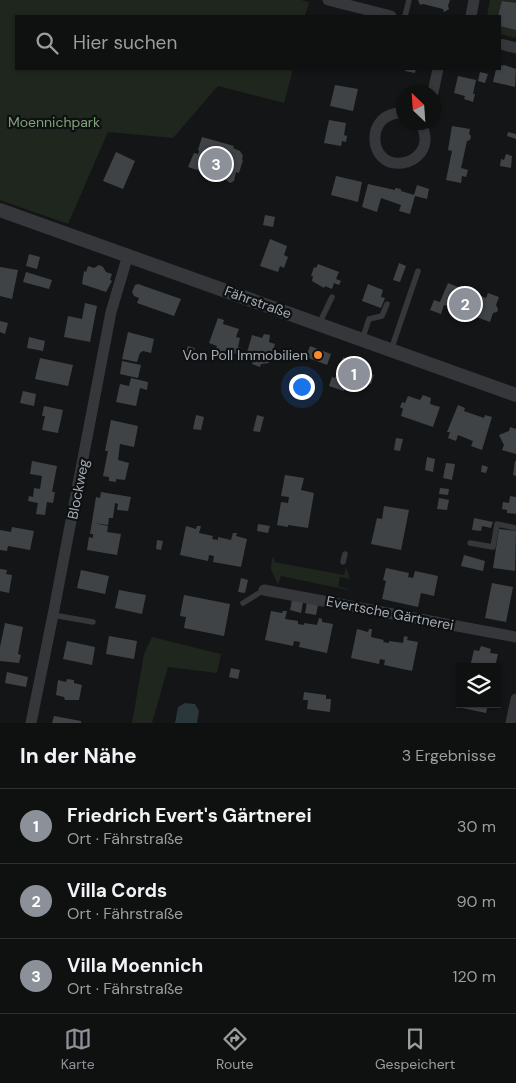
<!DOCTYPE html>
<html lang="de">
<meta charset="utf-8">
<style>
:root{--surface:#0f1010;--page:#181919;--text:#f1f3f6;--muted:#9b9d9f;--line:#2f3030;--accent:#8c9099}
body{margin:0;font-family:"DM Sans",sans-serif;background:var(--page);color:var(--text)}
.controls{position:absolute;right:15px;bottom:15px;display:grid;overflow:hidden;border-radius:0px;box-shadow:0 1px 4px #0004}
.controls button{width:45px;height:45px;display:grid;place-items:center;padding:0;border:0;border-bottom:1px solid var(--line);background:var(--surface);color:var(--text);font:25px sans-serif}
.compass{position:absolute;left:396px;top:85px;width:45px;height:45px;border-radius:50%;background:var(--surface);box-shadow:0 1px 4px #0004;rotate:335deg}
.you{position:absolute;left:301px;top:386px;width:18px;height:18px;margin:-12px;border:4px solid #fff;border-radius:50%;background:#1a73e8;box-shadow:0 0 0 8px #1a73e833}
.badge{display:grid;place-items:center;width:32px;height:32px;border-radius:50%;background:var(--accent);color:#fff;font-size:16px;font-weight:700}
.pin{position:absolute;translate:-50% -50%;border:2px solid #fff;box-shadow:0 1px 5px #0006}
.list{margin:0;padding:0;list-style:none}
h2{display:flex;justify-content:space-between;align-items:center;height:65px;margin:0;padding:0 20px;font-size:21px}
h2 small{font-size:16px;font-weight:400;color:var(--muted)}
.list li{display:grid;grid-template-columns:32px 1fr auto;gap:15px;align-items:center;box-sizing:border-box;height:75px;padding:0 20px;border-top:1px solid var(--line)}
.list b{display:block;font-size:19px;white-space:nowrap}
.list p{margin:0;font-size:16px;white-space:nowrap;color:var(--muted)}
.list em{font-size:16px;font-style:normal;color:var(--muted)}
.icon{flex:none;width:28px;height:28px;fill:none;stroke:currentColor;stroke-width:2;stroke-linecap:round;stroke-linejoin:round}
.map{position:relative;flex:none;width:516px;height:723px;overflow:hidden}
.search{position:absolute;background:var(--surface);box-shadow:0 1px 4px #0004;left:15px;right:15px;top:15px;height:55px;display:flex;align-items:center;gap:12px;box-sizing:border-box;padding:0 18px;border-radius:0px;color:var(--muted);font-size:19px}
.sheet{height:290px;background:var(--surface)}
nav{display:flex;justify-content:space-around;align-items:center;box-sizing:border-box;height:70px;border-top:1px solid var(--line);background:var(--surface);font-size:14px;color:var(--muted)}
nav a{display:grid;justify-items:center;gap:2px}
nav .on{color:var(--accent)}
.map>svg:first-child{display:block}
.green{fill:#1f261e}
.water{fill:#2a373b}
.building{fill:#404346}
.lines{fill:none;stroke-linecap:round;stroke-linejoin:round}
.service{stroke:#35373b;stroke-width:5.5}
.minor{stroke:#35373b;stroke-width:11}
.tertiary{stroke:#35373b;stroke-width:14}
.poi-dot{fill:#f98b29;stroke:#0f1011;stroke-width:2}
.labels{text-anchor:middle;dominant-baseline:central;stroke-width:4.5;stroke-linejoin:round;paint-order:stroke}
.park-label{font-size:14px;fill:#81a37c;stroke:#0f1011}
.street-label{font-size:14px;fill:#a6aeb7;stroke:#0f1011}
.poi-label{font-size:14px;fill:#a6aeb7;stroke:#0f1011;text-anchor:end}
</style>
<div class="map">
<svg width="516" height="723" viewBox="0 0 516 723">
<rect width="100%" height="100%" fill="#141516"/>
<g class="green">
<polygon points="0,0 301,0 309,2 305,16 16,16 16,69 293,69 284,103 218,86 173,138 108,132 68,224 0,200"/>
<polygon points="490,0 516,0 516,38 500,34 500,16 487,16"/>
<polygon points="274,557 274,562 344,575 346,567 350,579 340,577 338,586 353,591 281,576 278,585 271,569 272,559"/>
<polygon points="152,637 221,654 217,673 168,667 152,723 132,723 144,654"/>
</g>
<polygon class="water" points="185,703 195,704 199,711 197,723 175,723 178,707"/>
<g class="building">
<polygon points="418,0 450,0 448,6 449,9 444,12 443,9 423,4 420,5"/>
<polygon points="502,1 516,3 516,30 500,26 500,16 498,16"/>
<polygon points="504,65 516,69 515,87 493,82 496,69 500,69 500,66"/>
<polygon points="406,69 416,69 415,73 405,71"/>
<polygon points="480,72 488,74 485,83 478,81"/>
<polygon points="458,76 476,80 473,94 475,94 473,102 464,99 465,96 454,93"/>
<polygon points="335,85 358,89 353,111 330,106"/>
<polygon points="329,120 346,123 344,135 347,136 346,142 342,141 341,146 324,143"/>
<polygon points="452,126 470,129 469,134 471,136 470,140 467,141 461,168 468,170 466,177 462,176 461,183 446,180 452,151 448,150"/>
<polygon points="508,132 516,134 516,139 507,136"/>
<polygon points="202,137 234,146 233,148 240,151 243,156 242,159 243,160 239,173 236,172 234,181 230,183 225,179 188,167 194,153 198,154 199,151 198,150"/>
<polygon points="116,152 135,161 123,189 103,181"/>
<polygon points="506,154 512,156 511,168 500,166 501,159 504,160"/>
<polygon points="336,176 362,182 358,202 331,195"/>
<polygon points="368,184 395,190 395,188 401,189 401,191 414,195 417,185 429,189 427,199 415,196 410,214 399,211 401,205 381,198 377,212 362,207"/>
<polygon points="265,215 275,217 273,227 263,225"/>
<polygon points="270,239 287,246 284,255 288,257 284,268 280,266 278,272 260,266"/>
<polygon points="29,254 40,257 37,269 26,266"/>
<polygon points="399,263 406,266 400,282 393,280"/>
<polygon points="318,264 339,272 336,279 341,281 339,285 334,283 332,289 325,286 324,288 312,281 313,276 311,276 314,267 316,268"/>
<polygon points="99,265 103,267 106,272 112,274 110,280 112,281 106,292 82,284 84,271 86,272 88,266 94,268"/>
<polygon points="0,267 18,270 12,299 0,296"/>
<polygon points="26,272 52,280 49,289 23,282"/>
<polygon points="448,283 486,298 488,293 499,297 496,305 498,309 497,312 493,313 490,322 444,305 441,314 430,310 434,300 440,302"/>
<polygon points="138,284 181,299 174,316 137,303 139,298 134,296 132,292 135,285"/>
<polygon points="368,284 383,290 381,297 385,298 381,308 362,301"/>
<polygon points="85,303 97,306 90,342 64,337 68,316 82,319"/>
<polygon points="218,318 224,320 223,324 239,329 236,337 240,338 238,347 241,348 239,355 231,352 232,350 227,349 226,353 223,352 222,356 214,354 217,346 209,343"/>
<polygon points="0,321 8,323 5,334 0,332"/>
<polygon points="128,332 154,339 151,353 143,351 140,353 137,362 122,359"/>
<polygon points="264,334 270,335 269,342 275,344 269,363 261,364 260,367 252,364 254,359 246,356 252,335 262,338"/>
<polygon points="29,337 45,341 43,351 27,348"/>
<polygon points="188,346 195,348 192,357 185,355"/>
<polygon points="310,346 331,354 327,365 306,357"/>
<polygon points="343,357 370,367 368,373 374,375 371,384 365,382 363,387 348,382 344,391 329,386 332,377 335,378"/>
<polygon points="40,358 73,365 68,386 35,379"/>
<polygon points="122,361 141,365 138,378 120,374"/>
<polygon points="131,378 148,382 147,390 140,388 136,406 116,402 120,384 129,386"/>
<polygon points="23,391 36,394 34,406 20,403"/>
<polygon points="423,395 431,398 430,404 440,407 433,427 401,416 403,409 400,407 402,402 405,403 408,396 420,400"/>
<polygon points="458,405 465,408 464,411 484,418 485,415 492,417 482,450 471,446 473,441 458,435 456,441 448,438 450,432 447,432"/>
<polygon points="44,406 63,410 58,433 42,430 45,416 42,416"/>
<polygon points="196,415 204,417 201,430 193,429"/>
<polygon points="257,415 264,417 260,432 253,431"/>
<polygon points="111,420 138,426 134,447 120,444 118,460 129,463 125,480 116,479 116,482 109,481 109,477 103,476 108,451 105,451"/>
<polygon points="510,427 516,429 516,454 502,450 504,445 499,435 509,431"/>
<polygon points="396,438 403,439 400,451 394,450"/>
<polygon points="427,457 435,459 433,472 425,470"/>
<polygon points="32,461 57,466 52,492 55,492 53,503 47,502 45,515 36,514 38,503 28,501 29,496 33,497 34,488 40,489 42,476 30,474"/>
<polygon points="515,461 516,461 516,476 513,475"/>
<polygon points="446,463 455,464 452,480 443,478"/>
<polygon points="482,465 488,467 486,473 481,472"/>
<polygon points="285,475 304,478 301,490 314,493 308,528 288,525 288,527 277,525 281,502 288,503 289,497 281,496"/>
<polygon points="440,488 449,489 448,495 439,494"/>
<polygon points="101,492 131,497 128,511 117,510 118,504 115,503 113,518 109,518 108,525 94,523 108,526 107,532 121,534 117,555 87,550 89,537 93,538 93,534 90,534 96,497 100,498"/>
<polygon points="510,496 516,497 516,514 507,513 507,510 502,509 503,502 509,503"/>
<polygon points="439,498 449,500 447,510 437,509"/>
<polygon points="384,506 409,510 401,550 371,544 377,518 382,519"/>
<polygon points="474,518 493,522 491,528 482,526 481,531 472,530"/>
<polygon points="258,524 270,526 268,533 257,531"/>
<polygon points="186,526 196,529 197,526 201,526 199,533 213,536 212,539 218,540 218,537 231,540 233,533 237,533 236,536 247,539 241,567 213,562 214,556 209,555 208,561 180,555"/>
<polygon points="12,527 34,531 30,550 8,546 7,551 0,550 0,530 11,532"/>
<polygon points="499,529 516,531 515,571 493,568"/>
<polygon points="157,540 163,541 161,550 156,549"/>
<polygon points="464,555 485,561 483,571 461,566"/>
<polygon points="386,568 409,573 408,577 413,578 415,571 438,576 434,596 421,593 418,607 382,599 386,581 383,580"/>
<polygon points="0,569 7,570 6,574 12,575 9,593 0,591"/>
<polygon points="81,570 109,576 105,594 77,588"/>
<polygon points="241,578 248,580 245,593 238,592"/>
<polygon points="492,583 513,587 506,622 485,618"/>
<polygon points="119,590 146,595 142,614 115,608"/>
<polygon points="184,595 230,604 224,636 184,628 186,617 180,616"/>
<polygon points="292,600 303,602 301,613 290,610"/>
<polygon points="307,602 318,605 316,615 305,613"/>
<polygon points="271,611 282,613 283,611 287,611 285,619 298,621 298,624 304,625 304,623 317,625 319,618 322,619 322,622 333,624 327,653 299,647 300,642 294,641 293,646 265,640"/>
<polygon points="5,623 23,627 18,654 21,655 19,663 0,661 0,647"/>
<polygon points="357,629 368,632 369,629 372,629 371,637 384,640 383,642 389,643 389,641 403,643 404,636 408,637 407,640 418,642 412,671 384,665 385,660 380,659 379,664 351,658"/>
<polygon points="109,636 137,641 134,659 106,654"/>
<polygon points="67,641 95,647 92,665 63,659"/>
<polygon points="481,646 491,649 490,653 498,654 495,667 470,667 474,650 479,651"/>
<polygon points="231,668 240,670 238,679 229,677"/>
<polygon points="7,672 28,677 26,687 5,683"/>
<polygon points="67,679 74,680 74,683 82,685 79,700 65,700 64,697 56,695 58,680 66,682"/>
<polygon points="304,692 326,695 326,699 331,699 330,712 307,709 308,700 303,700"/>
<polygon points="462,704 488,704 486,713 462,708"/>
<polygon points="54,716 81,721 81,723 52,723"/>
</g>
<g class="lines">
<g class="service">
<polyline points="405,16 409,0"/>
<polyline points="319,324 332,297"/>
<polyline points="362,340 369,319 382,316 387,304"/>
<polyline points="391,350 418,271"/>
<polyline points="470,543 493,547 497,524 516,528"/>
<polyline points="343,562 345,554"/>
<polyline points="243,603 264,590"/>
<polyline points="53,615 93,622"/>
</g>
<g class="minor">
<polyline points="328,0 391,16"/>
<polyline points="471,16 474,0"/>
<polyline points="500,44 516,48"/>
<polyline points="433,92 438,69"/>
<path d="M404,113c-40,-3 -37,55 -2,50 8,-1 14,-4 19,-11 7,-10 4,-20 -1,-30"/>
<polyline points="264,590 516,637"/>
<polyline points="31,723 53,615 111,312 128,255"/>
<polyline points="511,723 516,699"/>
</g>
<polyline class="tertiary" points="0,210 516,395"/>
</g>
<circle class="poi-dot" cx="318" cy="355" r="5"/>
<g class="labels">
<g class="park-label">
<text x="54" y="122">Moennichpark</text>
</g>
<g class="street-label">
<text transform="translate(258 302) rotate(20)">Fährstraße</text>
<text transform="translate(78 489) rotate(-79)">Blockweg</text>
<text transform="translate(390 613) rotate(11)">Evertsche Gärtnerei</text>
</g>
<g class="poi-label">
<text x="308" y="355">Von Poll Immobilien</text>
</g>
</g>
</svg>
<div class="controls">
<button><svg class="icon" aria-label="layers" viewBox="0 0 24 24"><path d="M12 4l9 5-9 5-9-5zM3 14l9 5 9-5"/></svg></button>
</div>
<svg class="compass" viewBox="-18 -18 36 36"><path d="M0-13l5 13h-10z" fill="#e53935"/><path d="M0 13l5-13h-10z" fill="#9b9d9f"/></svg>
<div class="you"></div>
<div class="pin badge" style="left:354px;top:374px">1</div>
<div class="pin badge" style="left:465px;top:304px">2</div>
<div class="pin badge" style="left:216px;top:164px">3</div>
<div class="search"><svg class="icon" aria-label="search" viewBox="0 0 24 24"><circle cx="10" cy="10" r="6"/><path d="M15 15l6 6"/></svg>Hier suchen</div>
</div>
<section class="sheet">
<h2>In der Nähe<small>3 Ergebnisse</small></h2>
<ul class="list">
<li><span class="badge">1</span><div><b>Friedrich Evert's Gärtnerei</b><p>Ort · Fährstraße</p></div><em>30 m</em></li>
<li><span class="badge">2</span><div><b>Villa Cords</b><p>Ort · Fährstraße</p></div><em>90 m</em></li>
<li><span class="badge">3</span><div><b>Villa Moennich</b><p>Ort · Fährstraße</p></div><em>120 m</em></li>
</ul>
</section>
<nav>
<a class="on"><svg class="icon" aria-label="map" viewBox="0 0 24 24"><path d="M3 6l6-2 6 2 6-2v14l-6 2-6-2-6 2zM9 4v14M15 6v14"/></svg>Karte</a>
<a><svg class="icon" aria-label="directions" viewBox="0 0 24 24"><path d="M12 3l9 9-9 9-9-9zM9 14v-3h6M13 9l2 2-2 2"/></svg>Route</a>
<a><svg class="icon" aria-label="saved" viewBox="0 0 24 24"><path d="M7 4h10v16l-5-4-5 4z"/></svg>Gespeichert</a>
</nav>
